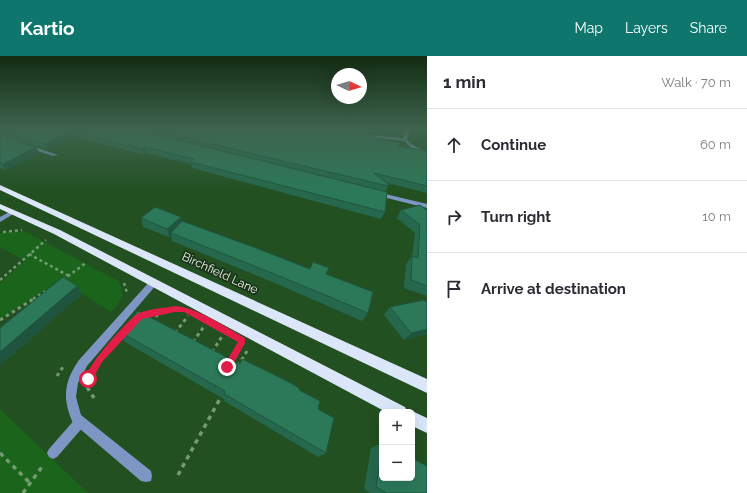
<!DOCTYPE html>
<meta charset="utf-8">
<style>
:root{--surface:#fff;--page:#f2f2f3;--text:#2b2b33;--muted:#7c7c81;--line:#e1e1e2;--accent:#0f766e}
body{margin:0;font-family:Raleway,sans-serif;background:var(--page);color:var(--text)}
.controls{position:absolute;right:12px;bottom:12px;display:grid;overflow:hidden;border-radius:6px;box-shadow:0 4px 16px #0002}
.controls button{width:36px;height:36px;display:grid;place-items:center;padding:0;border:0;border-bottom:1px solid var(--line);background:var(--surface);color:var(--text);font:20px sans-serif}
.compass{position:absolute;left:331px;top:12px;width:36px;height:36px;border-radius:50%;background:var(--surface);box-shadow:0 4px 16px #0002;rotate:94deg}
.stop{position:absolute;width:12px;height:12px;margin:-9px;border:3px solid #e11d48;border-radius:50%;background:#fff}
.stop.end{background:#e11d48;border-color:#fff;box-shadow:0 1px 4px #0008}
.list{margin:0;padding:0;list-style:none}
h2{display:flex;justify-content:space-between;align-items:center;height:52px;margin:0;padding:0 16px;font-size:17px}
h2 small{font-size:13px;font-weight:400;color:var(--muted)}
.list li{display:grid;grid-template-columns:26px 1fr auto;gap:12px;align-items:center;box-sizing:border-box;height:72px;padding:0 16px;border-top:1px solid var(--line)}
.list b{display:block;font-size:15px;white-space:nowrap}
.list em{font-size:13px;font-style:normal;color:var(--muted)}
.icon{flex:none;width:22px;height:22px;fill:none;stroke:currentColor;stroke-width:2;stroke-linecap:round;stroke-linejoin:round}
.map{position:relative;flex:none;width:427px;height:437px;overflow:hidden}
header{display:flex;align-items:center;gap:24px;box-sizing:border-box;height:56px;padding:0 20px;background:var(--accent);color:#fff}
header strong{font-size:19px}
nav{display:flex;gap:22px;margin-inline-start:auto;font-size:14px}
main{display:flex}
aside{flex:1;background:var(--surface)}
.map>svg:first-child{display:block}
.green{fill:#1a651b}
.lines{fill:none;stroke-linecap:round;stroke-linejoin:round}
.path-far2{stroke:#759a73;stroke-width:2.5;stroke-dasharray:3 3;stroke-linecap:butt}
.path-far1{stroke:#759a73;stroke-width:3;stroke-dasharray:3.5 3.5;stroke-linecap:butt}
.path{stroke:#759a73;stroke-width:3.5;stroke-dasharray:4.5 4.5;stroke-linecap:butt}
.service{fill:#7e96c3;fill-rule:evenodd}
.minor{fill:#7e96c3;fill-rule:evenodd}
.primary{fill:#dce6f9;fill-rule:evenodd}
.wall{fill:#26684d}
.shaded-wall{fill:#1f553f}
.building{fill:#2c795a;stroke:#1f553f}
.route{fill:#e11d48}
.labels{text-anchor:middle;dominant-baseline:central;stroke-width:3.5;stroke-linejoin:round;paint-order:stroke}
.street-label{font-size:12px;fill:#dff8dd;stroke:#1c301b}
</style>
<header>
<strong>Kartio</strong>
<nav><a>Map</a><a>Layers</a><a>Share</a></nav>
</header>
<main>
<div class="map">
<svg width="427" height="437" viewBox="0 0 427 437">
<rect width="100%" height="100%" fill="#225021"/>
<g class="green">
<path d="M24,175l94,50c9,12 2,22 -7,31l-50,-32 -61,38v-35l25,-22 -25,-14v-14z"/>
<polygon points="0,353 10,363 88,437 0,437"/>
</g>
<g class="lines">
<g class="path-far2">
<polyline points="3,176 22,174"/>
<polyline points="29,198 69,220"/>
<polyline points="0,224 46,184"/>
<polyline points="63,224 87,206"/>
<polyline points="124,227 127,237"/>
<polyline points="33,243 49,233"/>
</g>
<g class="path-far1">
<polyline points="143,259 173,253"/>
<polyline points="0,264 35,242"/>
<polyline points="156,268 157,256"/>
<polyline points="175,277 188,260"/>
<polyline points="193,286 205,269"/>
<polyline points="212,296 223,279"/>
<polyline points="231,305 240,288"/>
<polyline points="238,310 249,292"/>
<polyline points="57,320 63,311"/>
</g>
<g class="path">
<polyline points="87,331 94,342"/>
<polyline points="0,397 30,427"/>
<polyline points="178,419 222,339"/>
<polyline points="23,437 44,408"/>
</g>
<g class="service">
<polygon points="25,89 29,89 58,99 53,100 25,91"/>
<polygon points="80,360 84,362 86,366 84,370 57,401 53,403 49,401 47,397 49,393 76,362"/>
</g>
<g class="minor">
<path d="M406,73h4l-3,11c6,6 12,9 20,11v2l-14,-4 -9,-8 -43,-5 -2,-1 2,-1 42,4z"/>
<polygon points="420,73 427,73 427,76 420,74"/>
<polygon points="377,136 427,148 427,152 375,139 375,137"/>
<polygon points="13,154 16,156 15,157 0,166 0,161"/>
<path d="M154,223l3,1 1,2 -1,2 -70,82 -9,17 -2,14 5,18 70,56 1,5 -1,5 -5,1 -5,-1 -68,-58c-11,-25 -9,-41 6,-63l72,-80z"/>
</g>
<g class="primary">
<polygon points="0,129 427,323 427,337 0,134"/>
<polygon points="0,148 60,174 405,351 407,356 386,356 54,178 0,153"/>
<polygon points="412,355 427,362 427,377 412,370 412,356 409,356"/>
</g>
</g>
<g class="wall">
<polygon points="0,73 142,73 140,75 147,77 146,73 374,73 371,81 399,90 427,95 427,137 387,127 388,130 385,136 385,156 381,163 192,112 191,108 146,97 144,99 72,80 46,93 0,80"/>
<polygon points="0,80 36,91 39,97 6,114 0,112"/>
<polygon points="401,154 427,154 427,240 404,232 406,208 412,200 415,177 397,162"/>
<polygon points="141,162 181,166 310,213 326,218 368,257 362,265 275,227 172,185 171,179 169,181 143,171"/>
<polygon points="427,247 427,278 404,284 384,259 390,251"/>
<polygon points="120,276 240,308 299,334 318,353 326,397 318,401 224,345 224,343 125,286"/>
<polygon points="382,387 382,422 427,437 370,437 364,433 371,392"/>
</g>
<g class="shaded-wall">
<polygon points="69,75 72,80 46,93 44,88"/>
<polygon points="36,91 39,97 6,114 3,108"/>
<polygon points="145,91 146,97 144,99 142,93"/>
<polygon points="181,161 181,169 171,177 171,179 169,181 167,173"/>
<polygon points="77,230 82,238 0,310 0,296"/>
<polygon points="427,273 427,278 404,284 411,277"/>
</g>
<g class="building">
<polygon points="0,73 134,73 387,136 385,156 191,106 194,103 145,91 142,93 69,75 44,88 0,75"/>
<polygon points="149,73 338,73 344,75 373,78 371,81 400,87 399,90 427,95 427,130 374,117 388,128 388,130"/>
<polygon points="0,80 36,91 3,108 0,107"/>
<polygon points="420,149 427,154 427,230 411,224 412,200 418,202 420,169 401,154"/>
<polygon points="155,151 181,161 167,173 141,162"/>
<polygon points="182,165 256,192 310,213 313,206 329,212 326,218 373,236 368,257 277,219 171,177"/>
<polygon points="63,221 77,230 0,296 0,272"/>
<polygon points="424,244 427,247 427,273 411,277 390,251"/>
<polygon points="138,255 240,308 242,303 285,324 299,332 299,334 320,345 318,353 334,362 326,397 224,338 225,335 120,276"/>
<polygon points="382,393 382,422 412,422 412,402 427,410 427,437 387,437 376,431"/>
</g>
<linearGradient id="sky" x2="0" y2="1"><stop stop-color="#132c12"/><stop offset="0.54" stop-color="#3e644e"/><stop offset="1" stop-color="#3e644e" stop-opacity="0"/></linearGradient>
<rect width="427" height="135" fill="url(#sky)"/>
<path class="route" d="M175,250c22,1 50,21 70,32v5l-15,27 -3,1 -4,-4 15,-25 -54,-30h-9l-33,7 -40,43 -11,20h-6c-4,-10 44,-64 54,-69 10,-4 25,-5 36,-7z"/>
<g class="labels">
<g class="street-label">
<text transform="translate(220 217) rotate(25)">Birchfield Lane</text>
</g>
</g>
</svg>
<div class="controls">
<button>+</button>
<button>−</button>
</div>
<svg class="compass" viewBox="-18 -18 36 36"><path d="M0-13l5 13h-10z" fill="#e53935"/><path d="M0 13l5-13h-10z" fill="#7c7c81"/></svg>
<div class="stop" style="left:88px;top:323px"></div>
<div class="stop end" style="left:227px;top:311px"></div>
</div>
<aside>
<h2>1 min<small>Walk · 70 m</small></h2>
<ul class="list">
<li><svg class="icon" aria-label="ahead" viewBox="0 0 24 24"><path d="M12 20V5M6 11l6-6 6 6"/></svg><div><b>Continue</b></div><em>60 m</em></li>
<li><svg class="icon" aria-label="right" viewBox="0 0 24 24"><path d="M7 20v-9h11M14 6l5 5-5 5"/></svg><div><b>Turn right</b></div><em>10 m</em></li>
<li><svg class="icon" aria-label="arrive" viewBox="0 0 24 24"><path d="M6 21V4h12l-3 4 3 4H6"/></svg><div><b>Arrive at destination</b></div></li>
</ul>
</aside>
</main>
